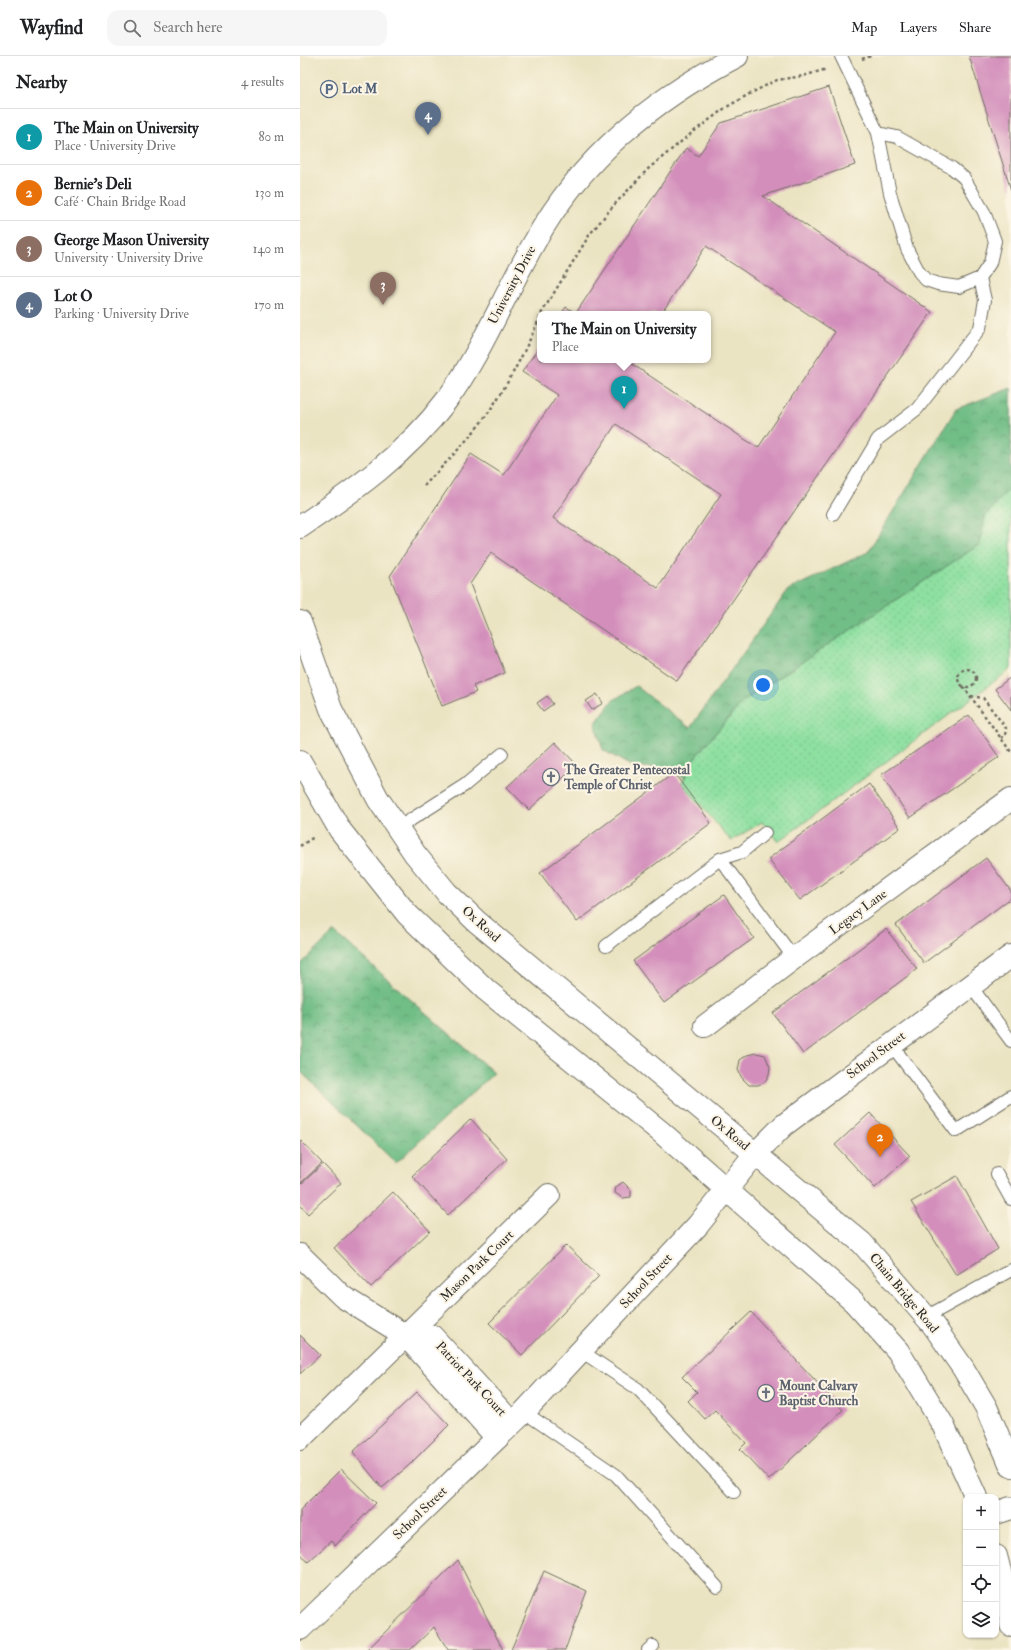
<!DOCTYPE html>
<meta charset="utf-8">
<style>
:root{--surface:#fff;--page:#f6f6f6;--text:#202124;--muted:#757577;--line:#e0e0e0;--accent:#1a73e8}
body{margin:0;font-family:"IM FELL Double Pica",serif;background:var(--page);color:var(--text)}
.controls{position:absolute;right:12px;bottom:12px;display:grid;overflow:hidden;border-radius:8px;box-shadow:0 1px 3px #0004}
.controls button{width:36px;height:36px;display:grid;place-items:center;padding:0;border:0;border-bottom:1px solid var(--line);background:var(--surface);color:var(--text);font:20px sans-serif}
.you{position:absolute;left:463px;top:629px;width:14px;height:14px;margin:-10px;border:3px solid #fff;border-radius:50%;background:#1a73e8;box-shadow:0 0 0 6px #1a73e833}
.badge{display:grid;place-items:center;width:26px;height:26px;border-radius:50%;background:var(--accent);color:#fff;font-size:13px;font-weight:700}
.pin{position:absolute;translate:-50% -33px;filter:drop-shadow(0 1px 2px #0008)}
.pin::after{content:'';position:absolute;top:21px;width:14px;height:12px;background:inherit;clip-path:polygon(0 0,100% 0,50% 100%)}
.popup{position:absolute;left:237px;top:255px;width:174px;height:52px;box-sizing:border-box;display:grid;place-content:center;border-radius:8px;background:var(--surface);filter:drop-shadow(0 1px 3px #0005);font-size:13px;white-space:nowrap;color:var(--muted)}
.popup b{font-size:15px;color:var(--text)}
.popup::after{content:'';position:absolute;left:50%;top:100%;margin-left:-8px;border:8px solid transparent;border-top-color:var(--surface)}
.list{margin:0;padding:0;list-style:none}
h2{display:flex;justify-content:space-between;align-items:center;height:52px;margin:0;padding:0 16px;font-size:17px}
h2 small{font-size:13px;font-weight:400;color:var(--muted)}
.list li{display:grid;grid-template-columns:26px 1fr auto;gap:12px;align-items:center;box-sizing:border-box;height:56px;padding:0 16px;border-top:1px solid var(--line)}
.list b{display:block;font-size:15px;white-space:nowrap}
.list p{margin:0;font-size:13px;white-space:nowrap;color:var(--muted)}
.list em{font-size:13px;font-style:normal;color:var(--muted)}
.icon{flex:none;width:22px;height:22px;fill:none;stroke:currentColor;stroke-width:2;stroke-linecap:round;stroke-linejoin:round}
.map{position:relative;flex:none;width:711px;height:1594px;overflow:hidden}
header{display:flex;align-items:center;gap:24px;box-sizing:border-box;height:56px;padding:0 20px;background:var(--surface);border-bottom:1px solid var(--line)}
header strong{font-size:19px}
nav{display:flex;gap:22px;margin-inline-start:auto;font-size:14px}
.search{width:280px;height:36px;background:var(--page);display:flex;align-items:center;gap:10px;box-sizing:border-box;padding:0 14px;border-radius:12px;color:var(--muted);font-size:15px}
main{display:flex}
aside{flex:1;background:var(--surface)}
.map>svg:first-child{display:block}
.grass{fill:url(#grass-dots);stroke:#5c8666}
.forest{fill:url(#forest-crowns);stroke:#4e7459}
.building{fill:#d38ebb;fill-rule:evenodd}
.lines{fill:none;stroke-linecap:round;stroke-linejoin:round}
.lane-casing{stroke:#6e6c60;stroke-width:14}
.street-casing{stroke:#6e6c60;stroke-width:24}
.primary-casing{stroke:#6e6c60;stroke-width:24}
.path{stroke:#6e6c60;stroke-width:2.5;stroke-dasharray:3 3;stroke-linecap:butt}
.lane{stroke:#fff;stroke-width:12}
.street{stroke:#fff;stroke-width:22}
.primary{stroke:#fff;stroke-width:22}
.labels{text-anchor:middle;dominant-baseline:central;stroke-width:4;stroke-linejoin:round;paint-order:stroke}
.service-label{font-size:13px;font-weight:bold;fill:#4e5e75;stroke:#fcf5e5;text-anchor:start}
.street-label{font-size:13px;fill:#2b2b2b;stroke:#fcf5e5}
.worship-label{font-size:13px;font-weight:bold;fill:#5b616d;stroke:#fcf5e5;text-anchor:start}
</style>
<header>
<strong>Wayfind</strong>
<div class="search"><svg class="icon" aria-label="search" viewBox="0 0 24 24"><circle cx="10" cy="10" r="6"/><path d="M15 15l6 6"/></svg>Search here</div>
<nav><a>Map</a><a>Layers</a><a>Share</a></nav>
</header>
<main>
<aside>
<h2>Nearby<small>4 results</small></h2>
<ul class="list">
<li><span class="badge" style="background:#0f9aa8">1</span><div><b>The Main on University</b><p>Place · University Drive</p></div><em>80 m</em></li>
<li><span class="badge" style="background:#e8710a">2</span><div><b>Bernie's Deli</b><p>Café · Chain Bridge Road</p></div><em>130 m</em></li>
<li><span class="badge" style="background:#8d6e63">3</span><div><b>George Mason University</b><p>University · University Drive</p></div><em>140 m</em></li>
<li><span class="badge" style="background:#5c6f8a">4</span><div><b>Lot O</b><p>Parking · University Drive</p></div><em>170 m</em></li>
</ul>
</aside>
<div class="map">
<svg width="711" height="1594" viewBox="0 0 711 1594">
<defs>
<pattern id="grass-dots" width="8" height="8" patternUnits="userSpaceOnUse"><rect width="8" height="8" fill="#8ee0a1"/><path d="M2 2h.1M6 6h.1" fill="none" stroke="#7bc08b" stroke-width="1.8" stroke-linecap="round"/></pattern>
<pattern id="forest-crowns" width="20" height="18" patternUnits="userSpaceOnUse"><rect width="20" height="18" fill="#72be87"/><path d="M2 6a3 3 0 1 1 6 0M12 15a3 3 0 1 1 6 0" fill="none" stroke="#5e9b6f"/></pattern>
</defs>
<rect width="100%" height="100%" fill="#fcf5e5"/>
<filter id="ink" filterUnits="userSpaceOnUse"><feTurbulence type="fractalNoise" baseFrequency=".025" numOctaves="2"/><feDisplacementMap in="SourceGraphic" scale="8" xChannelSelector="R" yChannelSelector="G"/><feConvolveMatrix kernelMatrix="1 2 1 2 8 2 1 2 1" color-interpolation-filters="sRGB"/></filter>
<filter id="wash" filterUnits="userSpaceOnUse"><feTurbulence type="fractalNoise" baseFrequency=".012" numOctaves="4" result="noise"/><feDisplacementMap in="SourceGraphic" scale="16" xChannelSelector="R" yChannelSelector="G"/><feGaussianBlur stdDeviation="0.9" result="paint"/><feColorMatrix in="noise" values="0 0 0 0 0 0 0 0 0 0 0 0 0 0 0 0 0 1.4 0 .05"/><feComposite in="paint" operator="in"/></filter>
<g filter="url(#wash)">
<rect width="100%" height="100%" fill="#ebe4c3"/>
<polygon class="grass" points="711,431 711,613 478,786 462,766 431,785 382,727 392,705 443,645 680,488 685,460"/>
<g class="forest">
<polygon points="711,332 711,431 685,460 680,488 443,645 392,705 385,721 359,713 329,709 303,694 295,668 312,645 336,630 390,672 488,534 568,496 656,353"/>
<polygon points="34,876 194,1017 96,1107 0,1015 0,909"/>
</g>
<g id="blocks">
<g class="building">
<polygon points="669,0 711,0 711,134"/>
<path d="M529,31l26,78 -92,31 169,116 -255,369 -186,-128 -21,31 35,89 -32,13 3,6 -34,14 -52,-130 81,-122 33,21 53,-80 -35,-23 18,-26v14h90l-1,2 129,86 77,-116 -129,-86 -45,68h-100l5,-7 10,6 110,-165 12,8 23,-33zM316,368l105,70 -63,94 -105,-70z"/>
<polygon points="711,621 711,654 695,633"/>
<polygon points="297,638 303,647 292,654 286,645"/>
<polygon points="247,640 253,648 243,655 237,647"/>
<polygon points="669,659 699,701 610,762 581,719"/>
<polygon points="255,686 277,709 229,754 207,731"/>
<polygon points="374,717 411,767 277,866 240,817"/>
<polygon points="569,728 600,772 500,844 468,803"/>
<polygon points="686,802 711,835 711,842 624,907 596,869"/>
<polygon points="424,839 454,882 364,947 333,905"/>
<polygon points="586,873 617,913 503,998 473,957"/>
<polygon points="456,997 465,999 470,1011 469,1018 465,1026 458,1029 449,1029 442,1022 438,1014 440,1004 447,999"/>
<polygon points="570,1057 610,1100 575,1132 535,1089"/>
<polygon points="171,1063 207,1103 148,1159 112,1120"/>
<polygon points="0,1084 22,1107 0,1128"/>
<polygon points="23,1108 41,1127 8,1158 0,1149 0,1129"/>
<polygon points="657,1120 698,1193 656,1219 611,1146"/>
<polygon points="323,1126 331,1134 331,1141 323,1142 315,1137 316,1131"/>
<polygon points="93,1136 130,1175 71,1231 34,1192"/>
<polygon points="266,1189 299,1220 222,1299 189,1267"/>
<polygon points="451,1256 543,1354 469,1424 440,1393 446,1387 415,1354 405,1363 388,1345 397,1336 382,1321"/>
<polygon points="0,1279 20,1299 0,1318"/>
<polygon points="117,1336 149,1369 107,1411 82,1432 53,1396"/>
<polygon points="41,1413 76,1447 35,1490 31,1485 8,1506 0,1497 0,1454"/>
<polygon points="158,1504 203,1594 148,1594 134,1571 110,1594 67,1594"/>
<polygon points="244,1515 287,1535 265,1594 211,1594"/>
</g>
</g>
</g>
<g filter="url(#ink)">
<use href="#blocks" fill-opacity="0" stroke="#6e6c60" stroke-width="1"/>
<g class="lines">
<g class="lane-casing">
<g id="lane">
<polyline points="541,0 578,77 590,137 607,193 619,216 626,224 638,228 659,231 680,222 690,207 695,185 684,156 664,122 652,112 597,81 578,77"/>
<polyline points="533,458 578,383 617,353 680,272 685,244 680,222"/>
<polyline points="98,772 165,729 202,698"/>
<polyline points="420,803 442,796 465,777"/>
<polyline points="306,890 420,803 494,902"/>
<polyline points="670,929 711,985"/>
<polyline points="591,988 656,1075 711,1040"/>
<polyline points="697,1118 711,1143"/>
<polyline points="626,1261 711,1214"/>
<polyline points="281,1295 338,1333 434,1436"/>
<polyline points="224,1356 316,1419 417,1531"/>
<polyline points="348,1594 353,1590"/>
</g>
</g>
<g class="street-casing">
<g id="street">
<path d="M0,471c54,-36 107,-74 146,-126 36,-49 58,-106 88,-158 47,-85 118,-143 203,-187"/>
<polyline points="405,970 494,902 711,743"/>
<polyline points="0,1199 43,1241 106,1280 197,1382"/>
<polyline points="106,1280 132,1280 212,1367"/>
<polyline points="0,1383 249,1139"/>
<polyline points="696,1457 711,1452"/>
<polyline points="0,1573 224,1356 398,1169 455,1098 484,1069 711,900"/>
</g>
</g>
<g class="primary-casing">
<g id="primary">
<polyline points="0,566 31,653 78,743 115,798 147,837 176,865 562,1187 633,1269 663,1312 686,1351 711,1410"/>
<polyline points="0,705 40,774 107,858 186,934 361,1076 554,1246 598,1295 643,1369 676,1441"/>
<polyline points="696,1500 705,1535 711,1569"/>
</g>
</g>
<g class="path">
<polyline points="562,3 571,0"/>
<polyline points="241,258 290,178 314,149 348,113 388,80 425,52 451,37 477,24 503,20 527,13"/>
<path d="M124,430c24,-26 51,-52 70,-82 18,-27 33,-57 46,-87"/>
<circle cx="667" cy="622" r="9"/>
<polyline points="663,630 711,696"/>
<polyline points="671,640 683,642 706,672 705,680 701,682"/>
<polyline points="0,790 14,781"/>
</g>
<use href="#lane" class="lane"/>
<use href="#street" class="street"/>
<use href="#primary" class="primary"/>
</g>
</g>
<defs>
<g id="parking-ring" transform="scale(0.9)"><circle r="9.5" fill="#fcf5e5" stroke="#5c6f8a" stroke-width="1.5"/><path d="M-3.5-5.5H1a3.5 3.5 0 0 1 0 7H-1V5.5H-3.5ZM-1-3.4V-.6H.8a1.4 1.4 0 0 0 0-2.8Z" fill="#5c6f8a"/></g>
<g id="church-ring" transform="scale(0.9)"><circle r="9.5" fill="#fcf5e5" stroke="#6b7280" stroke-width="1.5"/><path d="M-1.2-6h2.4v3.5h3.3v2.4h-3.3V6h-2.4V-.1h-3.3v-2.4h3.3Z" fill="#6b7280"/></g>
</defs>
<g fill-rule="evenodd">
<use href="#parking-ring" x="29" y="33"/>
<use href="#church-ring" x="251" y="721"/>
<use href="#church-ring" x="466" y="1337"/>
</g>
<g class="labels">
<g class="service-label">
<text x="42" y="33">Lot M</text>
</g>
<g class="street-label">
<text transform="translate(212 229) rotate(-62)">University Drive</text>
<text transform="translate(558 856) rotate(-36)">Legacy Lane</text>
<text transform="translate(181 868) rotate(42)">Ox Road</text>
<text transform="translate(576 999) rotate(-37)">School Street</text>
<text transform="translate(430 1077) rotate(40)">Ox Road</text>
<text transform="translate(177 1210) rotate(-44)">Mason Park Court</text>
<text transform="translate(346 1225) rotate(-47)">School Street</text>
<text transform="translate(604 1237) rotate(50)">Chain Bridge Road</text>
<text transform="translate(171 1323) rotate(47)">Patriot Park Court</text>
<text transform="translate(120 1457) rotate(-44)">School Street</text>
</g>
<g class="worship-label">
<text x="264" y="714">The Greater Pentecostal<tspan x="264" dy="15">Temple of Christ</tspan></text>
<text x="479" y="1330">Mount Calvary<tspan x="479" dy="15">Baptist Church</tspan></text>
</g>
</g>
</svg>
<div class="controls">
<button>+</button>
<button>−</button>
<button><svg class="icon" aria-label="locate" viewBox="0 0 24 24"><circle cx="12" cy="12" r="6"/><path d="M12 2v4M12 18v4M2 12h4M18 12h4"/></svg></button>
<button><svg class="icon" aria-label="layers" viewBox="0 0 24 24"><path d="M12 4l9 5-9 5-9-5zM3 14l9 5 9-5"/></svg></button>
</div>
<div class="you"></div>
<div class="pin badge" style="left:324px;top:353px;background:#0f9aa8">1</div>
<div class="popup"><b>The Main on University</b>Place</div>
<div class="pin badge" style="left:580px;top:1101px;background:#e8710a">2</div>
<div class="pin badge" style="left:83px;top:249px;background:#8d6e63">3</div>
<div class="pin badge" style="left:128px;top:79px;background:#5c6f8a">4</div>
</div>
</main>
